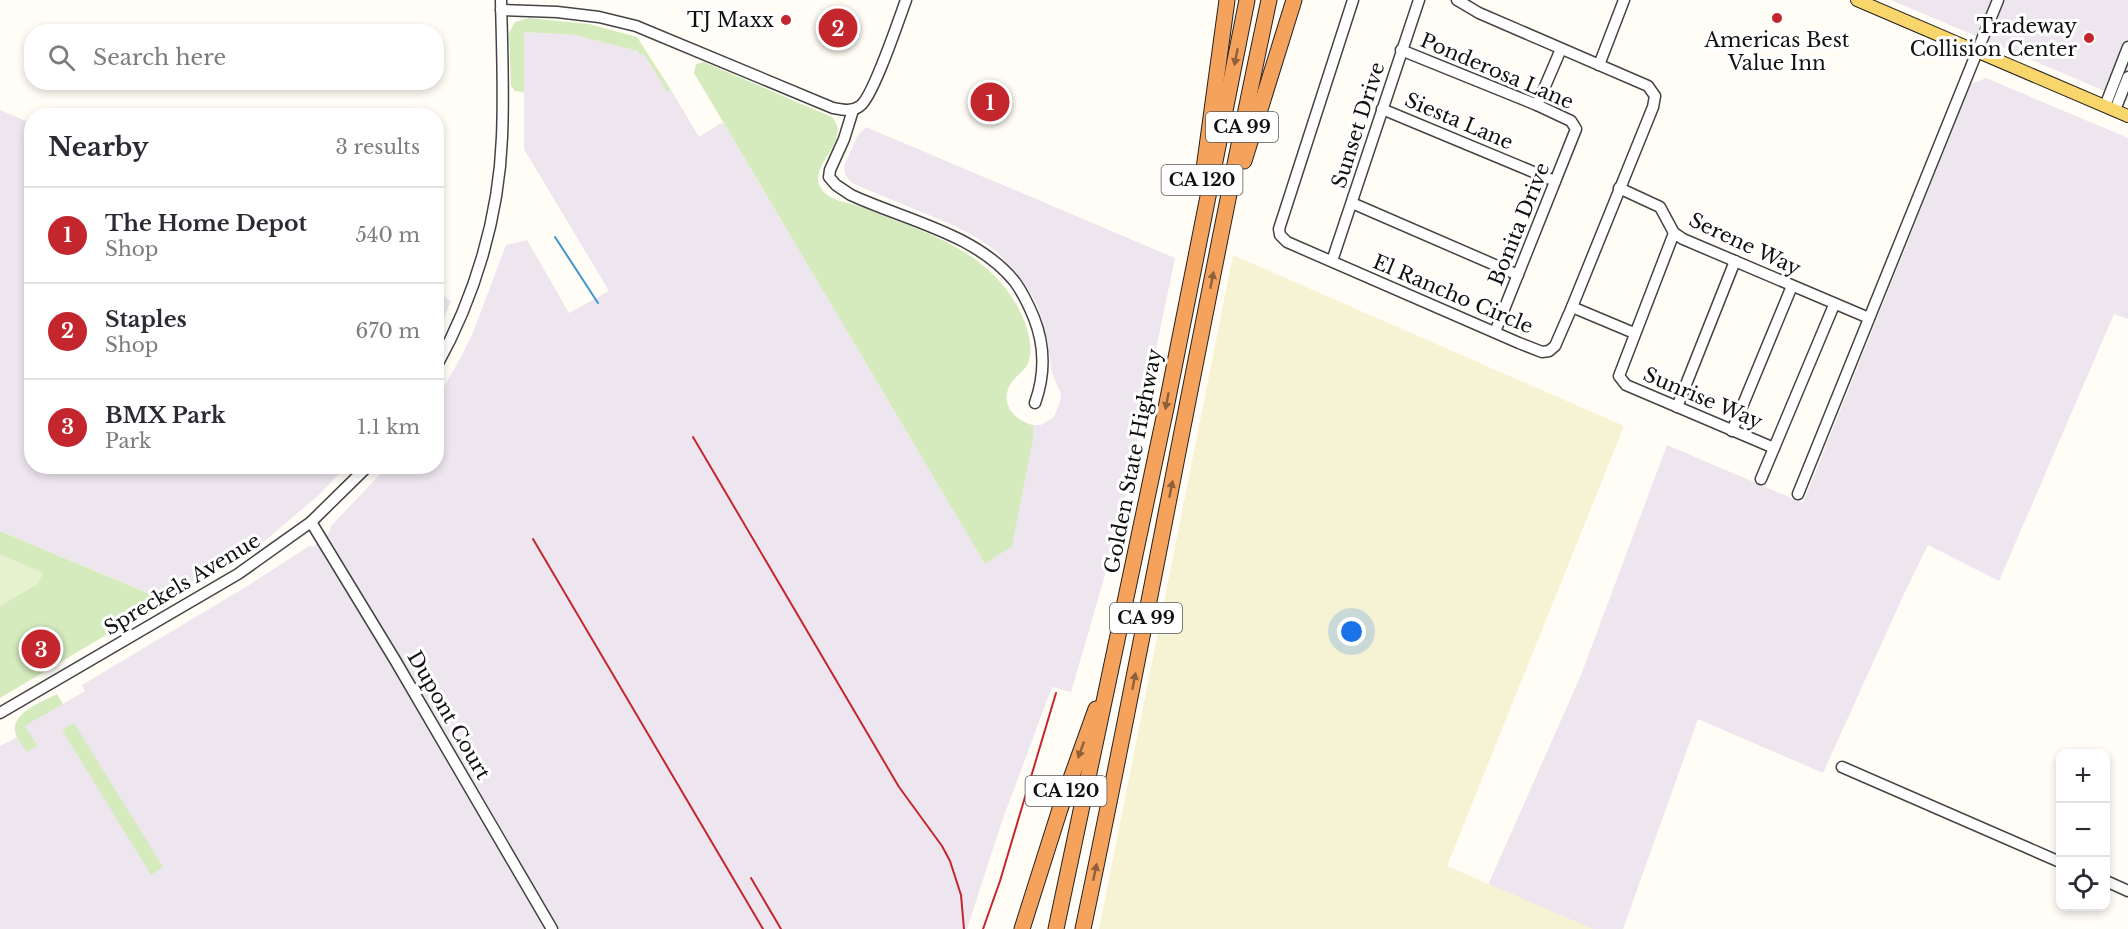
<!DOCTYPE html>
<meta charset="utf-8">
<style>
:root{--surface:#fff;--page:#f7f7f7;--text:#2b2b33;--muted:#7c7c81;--line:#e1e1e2;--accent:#c4262e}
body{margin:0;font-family:"Libre Baskerville",serif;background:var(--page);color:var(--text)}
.controls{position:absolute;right:18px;bottom:18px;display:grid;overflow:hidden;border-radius:12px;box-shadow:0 3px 9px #0003}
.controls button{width:54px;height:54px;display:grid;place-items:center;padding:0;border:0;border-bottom:2px solid var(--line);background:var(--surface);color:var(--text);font:30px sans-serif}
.you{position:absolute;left:1352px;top:632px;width:21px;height:21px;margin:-15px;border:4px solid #fff;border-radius:50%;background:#1a73e8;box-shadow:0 0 0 9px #1a73e833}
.badge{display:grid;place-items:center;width:39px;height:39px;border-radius:50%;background:var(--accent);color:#fff;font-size:20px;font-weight:700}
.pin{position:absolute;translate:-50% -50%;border:3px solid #fff;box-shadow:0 2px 6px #0006}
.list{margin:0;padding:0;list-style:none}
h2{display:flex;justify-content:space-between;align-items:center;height:78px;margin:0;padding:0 24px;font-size:26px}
h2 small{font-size:20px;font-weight:400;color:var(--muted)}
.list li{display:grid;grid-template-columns:39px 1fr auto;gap:18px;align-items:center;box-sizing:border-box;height:96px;padding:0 24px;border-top:2px solid var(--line)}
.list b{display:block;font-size:22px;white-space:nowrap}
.list p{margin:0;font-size:20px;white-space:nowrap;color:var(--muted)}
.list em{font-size:20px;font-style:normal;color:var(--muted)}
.icon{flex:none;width:33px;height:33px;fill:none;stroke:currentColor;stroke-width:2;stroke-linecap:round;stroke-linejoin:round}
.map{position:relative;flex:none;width:2128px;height:929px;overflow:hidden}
.search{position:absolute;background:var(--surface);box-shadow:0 3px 9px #0003;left:24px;top:24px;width:420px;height:66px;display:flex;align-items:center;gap:15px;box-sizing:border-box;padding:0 21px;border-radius:24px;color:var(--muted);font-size:22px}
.panel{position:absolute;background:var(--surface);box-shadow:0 3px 9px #0003;left:24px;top:108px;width:420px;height:366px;border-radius:24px}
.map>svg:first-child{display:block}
.industrial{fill:#eee6ef}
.farmland{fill:#f6f3d4}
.green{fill:#d5ebbd}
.pitch{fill:#e6f2cf}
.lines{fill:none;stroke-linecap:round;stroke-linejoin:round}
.stream{stroke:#3f96cf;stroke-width:2}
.minor-casing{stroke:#444;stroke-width:13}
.major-casing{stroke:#222;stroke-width:14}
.highway-casing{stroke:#222;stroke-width:17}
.minor{stroke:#fff;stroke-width:10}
.major{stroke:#f9d66b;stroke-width:12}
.highway{stroke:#f5a25d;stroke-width:15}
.rail{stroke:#c4262e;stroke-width:2}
.oneway{fill:#8e613b}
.poi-dot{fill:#c4262e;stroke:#fff;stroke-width:2}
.labels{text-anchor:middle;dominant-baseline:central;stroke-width:6;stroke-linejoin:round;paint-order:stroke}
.shield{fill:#fff;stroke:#585858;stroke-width:1.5}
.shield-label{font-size:18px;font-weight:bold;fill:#111}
.poi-label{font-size:20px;fill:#111;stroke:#fff;text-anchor:end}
.street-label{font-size:20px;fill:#111;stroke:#fff}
</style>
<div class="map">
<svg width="2128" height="929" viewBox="0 0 2128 929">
<rect width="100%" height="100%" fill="#fffdf5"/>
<g class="industrial">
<polygon points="1891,0 2128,0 2128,101 1964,31"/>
<polygon points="524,32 575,35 638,51 641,55 644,53 667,91 671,90 699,137 723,122 985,564 1033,439 1033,425 1041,425 1054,417 1060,402 1061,394 1052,373 1047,339 1041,316 1034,299 1023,282 997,252 977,238 955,226 854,184 849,180 845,174 844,166 858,135 866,127 1175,258 1119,527 1071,692 1052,687 1001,824 967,929 0,929 0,746 17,737 27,752 37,746 25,726 85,691 82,685 249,585 309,546 313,547 330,531 331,526 387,467 436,466 437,399 461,357 474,330 506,245 527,240 569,313 609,291 524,149"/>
<polygon points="1986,78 2128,138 2128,319 2114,314 1999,581 1928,545 1904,594 1823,773 1698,719 1623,929 1590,929 1488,885 1581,675 1667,445 1803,503 1971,84"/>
<polygon points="0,110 31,123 32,466 345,467 320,494 267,539 218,572 165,600 0,531"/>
<polygon points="437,293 451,301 437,333"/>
</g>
<polygon class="farmland" points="1233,255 1624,426 1447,866 1593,929 1099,929"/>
<g class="green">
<polygon points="529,18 589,24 637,37 671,90 667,92 644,54 640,55 638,51 575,35 524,32 524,92 515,91 511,86 509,33 515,22"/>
<path d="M704,62l128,55c23,26 -34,53 -6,77 9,8 27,9 38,14 58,24 118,38 152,96 9,15 18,39 13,56 -3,12 -14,15 -19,25 -11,20 6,36 23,40v14l-21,107 -27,18 -291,-491 2,-9z"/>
<polygon points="0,531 150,594 165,600 0,698"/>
<path d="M57,694l6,10 -38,22 13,20 -11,6c-4,-6 -11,-14 -12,-21 -3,-19 29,-30 42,-37z"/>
<polygon points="74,723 163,867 151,875 62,730"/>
</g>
<polygon class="pitch" points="0,554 43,573 38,584 0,606"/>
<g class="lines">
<polyline class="stream" points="555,237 598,303"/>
<g class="minor-casing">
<g id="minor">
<polyline points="1353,0 1279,229 1280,235 1287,242 1519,343 1542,352 1549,351 1555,346 1572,307 1653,107 1655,96 1648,86 1479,13 1457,0"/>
<path d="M501,10l56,2 42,5 37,9 197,82c10,2 19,4 27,-2 13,-9 39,-87 46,-106"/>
<polyline points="1401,50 1537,105 1571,121 1576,129 1495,332"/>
<polyline points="1599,65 1624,0"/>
<polyline points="1537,105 1561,49"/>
<polyline points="2105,106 2128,47"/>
<polyline points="1382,109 1555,181"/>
<path d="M853,110l-9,29 -14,31 -1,7 7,8 15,10c54,25 126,39 164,87 8,11 14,24 19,36 11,28 11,57 1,85"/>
<polyline points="2115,110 2128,77"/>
<polyline points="1619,188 1660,207 1674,233 1683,239 1869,318"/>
<polyline points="1352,203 1518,275"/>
<polyline points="1674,233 1619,376 1626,385 1774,448"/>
<polyline points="1332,261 1419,0"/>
<polyline points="1572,307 1634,333"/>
<path d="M436,367c39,-70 63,-150 66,-230 2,-46 0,-92 -1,-137"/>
<polyline points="1677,407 1735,261"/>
<polyline points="1732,431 1792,286"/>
<polyline points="1761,479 1834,305"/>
<polyline points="1798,494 1998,0"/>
<polyline points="311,522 395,660 552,929"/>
<polyline points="0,713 238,574 311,522 368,466"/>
<polyline points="1842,767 2060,862"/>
<polyline points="2106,881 2128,891"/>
</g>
</g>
<g class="major-casing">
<polyline id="major" points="1857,0 2128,116"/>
</g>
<g class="highway-casing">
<g id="highway">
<polyline points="1244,161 1294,0"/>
<polyline points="1204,169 1227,0"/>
<polyline points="1022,929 1060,809 1096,709"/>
<polyline points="1056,929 1166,408 1247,0"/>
<path d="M1083,929c65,-309 120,-620 186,-929"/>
</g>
</g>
<use href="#minor" class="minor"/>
<use href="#major" class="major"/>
<use href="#highway" class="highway"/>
<g class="rail">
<polyline points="693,437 899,787 942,846 950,861 961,895 964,929"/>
<polyline points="533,539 763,929"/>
<polyline points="751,878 781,929"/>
<polyline points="983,929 1000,881 1056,693"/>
</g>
</g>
<defs><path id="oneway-solid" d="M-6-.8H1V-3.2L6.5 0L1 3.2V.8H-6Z" transform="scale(1.5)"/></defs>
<g class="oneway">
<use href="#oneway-solid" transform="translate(1236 57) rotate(101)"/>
<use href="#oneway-solid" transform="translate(1212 280) rotate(-79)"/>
<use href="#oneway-solid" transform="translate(1167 401) rotate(101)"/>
<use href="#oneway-solid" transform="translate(1171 489) rotate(-79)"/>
<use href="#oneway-solid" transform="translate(1134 681) rotate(-79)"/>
<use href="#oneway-solid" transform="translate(1081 750) rotate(110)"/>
<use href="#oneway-solid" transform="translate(1095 872) rotate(-78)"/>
</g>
<g class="poi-dot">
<circle cx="1777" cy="18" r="6"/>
<circle cx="786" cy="20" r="6"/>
<circle cx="2089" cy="38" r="6"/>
</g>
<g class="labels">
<g class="shield">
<rect x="1206" y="112" width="72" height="30" rx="4.5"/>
<rect x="1161.5" y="165" width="81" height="30" rx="4.5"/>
<rect x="1110" y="603" width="72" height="30" rx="4.5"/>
<rect x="1025.5" y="776" width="81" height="30" rx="4.5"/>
</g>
<g class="shield-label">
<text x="1242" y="127">CA 99</text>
<text x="1202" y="180">CA 120</text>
<text x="1146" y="618">CA 99</text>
<text x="1066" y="791">CA 120</text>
</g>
<g class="poi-label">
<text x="774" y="20">TJ Maxx</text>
<text x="2077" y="26">Tradeway<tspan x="2077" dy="23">Collision Center</tspan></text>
<text x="1777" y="40" text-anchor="middle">Americas Best<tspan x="1777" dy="23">Value Inn</tspan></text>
</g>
<g class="street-label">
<text transform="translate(1497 71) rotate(23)">Ponderosa Lane</text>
<text transform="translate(1459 121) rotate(23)">Siesta Lane</text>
<text transform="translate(1358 125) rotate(-72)">Sunset Drive</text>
<text transform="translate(1519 224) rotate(-68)">Bonita Drive</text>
<text transform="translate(1745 244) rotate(25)">Serene Way</text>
<text transform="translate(1453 294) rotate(23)">El Rancho Circle</text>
<text transform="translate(1703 398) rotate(23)">Sunrise Way</text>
<text transform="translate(1133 461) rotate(-79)">Golden State Highway</text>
<text transform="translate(182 584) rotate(-31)">Spreckels Avenue</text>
<text transform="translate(449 715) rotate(60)">Dupont Court</text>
</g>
</g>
</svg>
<div class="controls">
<button>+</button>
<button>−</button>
<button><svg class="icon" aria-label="locate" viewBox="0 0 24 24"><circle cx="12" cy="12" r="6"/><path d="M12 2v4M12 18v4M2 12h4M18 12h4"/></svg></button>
</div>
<div class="you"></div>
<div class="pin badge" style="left:990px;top:102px">1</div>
<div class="pin badge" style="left:838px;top:28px">2</div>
<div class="pin badge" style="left:41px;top:649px">3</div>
<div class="search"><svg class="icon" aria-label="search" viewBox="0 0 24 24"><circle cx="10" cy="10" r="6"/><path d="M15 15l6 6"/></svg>Search here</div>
<section class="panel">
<h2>Nearby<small>3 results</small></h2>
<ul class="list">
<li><span class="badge">1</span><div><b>The Home Depot</b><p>Shop</p></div><em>540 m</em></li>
<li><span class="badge">2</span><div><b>Staples</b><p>Shop</p></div><em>670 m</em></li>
<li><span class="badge">3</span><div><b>BMX Park</b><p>Park</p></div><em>1.1 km</em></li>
</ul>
</section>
</div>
